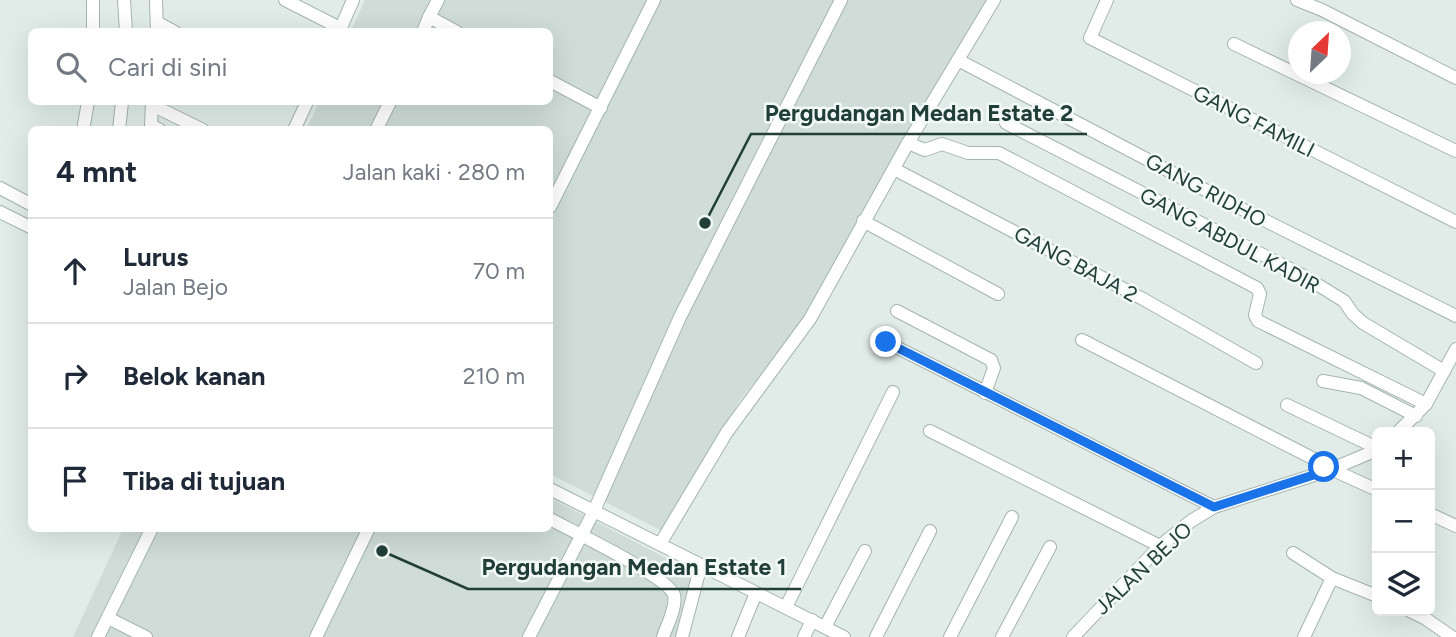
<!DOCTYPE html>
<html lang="id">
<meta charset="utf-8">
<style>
:root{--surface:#fff;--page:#f2f2f3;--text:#1f2937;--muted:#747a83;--line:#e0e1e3}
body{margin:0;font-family:Figtree,sans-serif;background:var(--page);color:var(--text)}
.controls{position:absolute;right:21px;bottom:21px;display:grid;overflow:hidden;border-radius:10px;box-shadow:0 7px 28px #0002}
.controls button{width:63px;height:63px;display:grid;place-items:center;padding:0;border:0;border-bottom:2px solid var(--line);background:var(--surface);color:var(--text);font:35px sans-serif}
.compass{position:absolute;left:1288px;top:21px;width:63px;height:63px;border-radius:50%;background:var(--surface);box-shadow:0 7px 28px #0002;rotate:25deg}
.stop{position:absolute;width:21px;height:21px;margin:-16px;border:5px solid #1a73e8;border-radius:50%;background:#fff}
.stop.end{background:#1a73e8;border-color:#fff;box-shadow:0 2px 7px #0008}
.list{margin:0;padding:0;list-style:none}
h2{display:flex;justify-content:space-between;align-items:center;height:91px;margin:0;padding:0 28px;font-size:30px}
h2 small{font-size:23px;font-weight:400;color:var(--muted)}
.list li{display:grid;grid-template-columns:46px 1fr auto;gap:21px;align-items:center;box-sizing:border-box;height:105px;padding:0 28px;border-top:2px solid var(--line)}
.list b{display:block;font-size:26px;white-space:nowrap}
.list p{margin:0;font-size:23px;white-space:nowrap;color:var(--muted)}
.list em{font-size:23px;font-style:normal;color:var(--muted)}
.icon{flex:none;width:38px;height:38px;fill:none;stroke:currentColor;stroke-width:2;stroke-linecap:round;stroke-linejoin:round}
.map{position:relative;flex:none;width:1456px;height:637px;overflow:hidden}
.search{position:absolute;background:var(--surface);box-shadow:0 7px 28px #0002;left:28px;top:28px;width:525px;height:77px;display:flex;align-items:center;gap:18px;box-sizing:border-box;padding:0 24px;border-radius:10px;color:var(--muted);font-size:26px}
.panel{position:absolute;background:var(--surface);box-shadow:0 7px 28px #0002;left:28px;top:126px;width:525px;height:406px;border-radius:10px}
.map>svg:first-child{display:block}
.built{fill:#cfdcd7}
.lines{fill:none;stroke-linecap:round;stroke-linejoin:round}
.minor-casing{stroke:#a4b4b0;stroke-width:14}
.minor{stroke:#fff;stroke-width:12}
.route{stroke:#1a73e8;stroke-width:9}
.labels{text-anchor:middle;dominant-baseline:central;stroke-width:5;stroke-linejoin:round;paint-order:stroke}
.street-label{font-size:21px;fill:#213e38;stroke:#f2f9f6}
.leader{fill:none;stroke:#213e38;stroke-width:2.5}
.callout-dot{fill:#213e38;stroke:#f2f9f6;stroke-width:2.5}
.callout-label{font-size:23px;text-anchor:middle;font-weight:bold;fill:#213e38;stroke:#f2f9f6;stroke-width:5;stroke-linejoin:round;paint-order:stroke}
</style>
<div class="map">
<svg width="1456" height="637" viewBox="0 0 1456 637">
<rect width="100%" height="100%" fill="#e1ece8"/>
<g class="built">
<polygon points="365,0 988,0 808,317 739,401 664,532 550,474 550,130 306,130 319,102 550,102 550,32 351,31"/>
<polygon points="550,498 695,573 679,637 73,637 123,529 550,528"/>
</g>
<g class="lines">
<g class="minor-casing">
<g id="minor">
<polyline points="93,0 93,32"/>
<polyline points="124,0 126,32"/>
<polyline points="156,0 157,32"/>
<polyline points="285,0 340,28"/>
<polyline points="1107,0 1090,38 1456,222"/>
<polyline points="1297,0 1322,10 1456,78"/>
<polyline points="429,17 438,0"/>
<polyline points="158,23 175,32"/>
<polyline points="339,32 353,0"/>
<polyline points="423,32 429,17 457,32"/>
<polyline points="1234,44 1456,151"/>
<polyline points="958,60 1230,203 1456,316"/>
<polyline points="550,81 601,108"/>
<polyline points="152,102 151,125 160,130"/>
<polyline points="152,105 203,130"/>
<polyline points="1006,123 1302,275 1344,301 1353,314 1363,323 1444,371"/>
<polyline points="83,130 88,102"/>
<polyline points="119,130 122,102"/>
<polyline points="294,130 307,102"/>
<polyline points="376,130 390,102"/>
<polyline points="908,143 925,150 942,144 968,153 999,153 1257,288 1260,294 1255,315 1258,321 1426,404"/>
<polyline points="894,169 1143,299 1256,363"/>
<polyline points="0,188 32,205"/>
<polyline points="550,207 654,0"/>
<polyline points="0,212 32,228"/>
<polyline points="863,221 998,294"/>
<polyline points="897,311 991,360 994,368 985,393"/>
<polyline points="1082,340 1318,461 1327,471"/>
<polyline points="886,342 1214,507"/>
<polyline points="1323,381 1361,388 1416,416"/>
<polyline points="1287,405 1377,448"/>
<polyline points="930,431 1160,546"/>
<polyline points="1398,432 1426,404 1456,349"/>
<polyline points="1331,469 1377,490"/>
<polyline points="550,489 844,637"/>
<polyline points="1430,514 1456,526"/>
<path d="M550,519c20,11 119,58 124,76 3,12 -7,30 -11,42"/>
<polyline points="660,544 727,432 810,319 908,143 994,0"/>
<polyline points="1293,553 1332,578 1377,596"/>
<polyline points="786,607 893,392"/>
<polyline points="1410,611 1426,619 1452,637"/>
<polyline points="108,618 146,637"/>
<polyline points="825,627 865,551"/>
<polyline points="98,637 152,528"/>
<polyline points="316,637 369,528"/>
<polyline points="529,637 594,511 680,317 841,0"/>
<polyline points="682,637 701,565"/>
<polyline points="738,637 756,593"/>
<polyline points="804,637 812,620"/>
<polyline points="876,637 930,531"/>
<polyline points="950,637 1012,517"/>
<polyline points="1002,637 1050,547"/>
<polyline points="1073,637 1160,546 1191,521 1214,507 1327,471 1377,450"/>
<polyline points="1304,637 1332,578"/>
</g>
</g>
<use href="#minor" class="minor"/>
</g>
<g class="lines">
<polyline class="route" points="886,342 1214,507 1326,471 1324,467"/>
</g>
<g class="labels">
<g class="street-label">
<text transform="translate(1254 121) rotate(27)">GANG FAMILI</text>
<text transform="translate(1206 190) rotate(28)">GANG RIDHO</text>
<text transform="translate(1230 240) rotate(28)">GANG ABDUL KADIR</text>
<text transform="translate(1076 264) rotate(28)">GANG BAJA 2</text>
<text transform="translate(1143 568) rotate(-43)">JALAN BEJO</text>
</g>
</g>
<path class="leader" d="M705 223L751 134H1087M382 551L468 589H801"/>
<g class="callout-dot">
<circle cx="705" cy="223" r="7"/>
<circle cx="382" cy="551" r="7"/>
</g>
<g class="callout-label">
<text x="919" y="121">Pergudangan Medan Estate 2</text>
<text x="634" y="575">Pergudangan Medan Estate 1</text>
</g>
</svg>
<div class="controls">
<button>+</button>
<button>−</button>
<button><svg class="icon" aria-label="layers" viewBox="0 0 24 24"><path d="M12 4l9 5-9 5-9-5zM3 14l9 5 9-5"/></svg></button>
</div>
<svg class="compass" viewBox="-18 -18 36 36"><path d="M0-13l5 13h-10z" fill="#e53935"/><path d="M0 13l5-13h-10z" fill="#747a83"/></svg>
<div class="stop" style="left:1324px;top:467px"></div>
<div class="stop end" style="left:886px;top:342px"></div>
<div class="search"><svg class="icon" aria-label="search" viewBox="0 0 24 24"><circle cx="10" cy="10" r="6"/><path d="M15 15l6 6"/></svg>Cari di sini</div>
<section class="panel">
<h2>4 mnt<small>Jalan kaki · 280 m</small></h2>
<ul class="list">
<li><svg class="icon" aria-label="ahead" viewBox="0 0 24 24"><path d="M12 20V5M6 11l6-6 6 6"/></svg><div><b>Lurus</b><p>Jalan Bejo</p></div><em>70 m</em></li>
<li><svg class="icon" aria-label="right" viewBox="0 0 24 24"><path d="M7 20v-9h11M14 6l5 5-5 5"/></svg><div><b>Belok kanan</b></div><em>210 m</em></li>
<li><svg class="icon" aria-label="arrive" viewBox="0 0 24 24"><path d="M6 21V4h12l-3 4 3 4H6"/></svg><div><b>Tiba di tujuan</b></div></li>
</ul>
</section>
</div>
